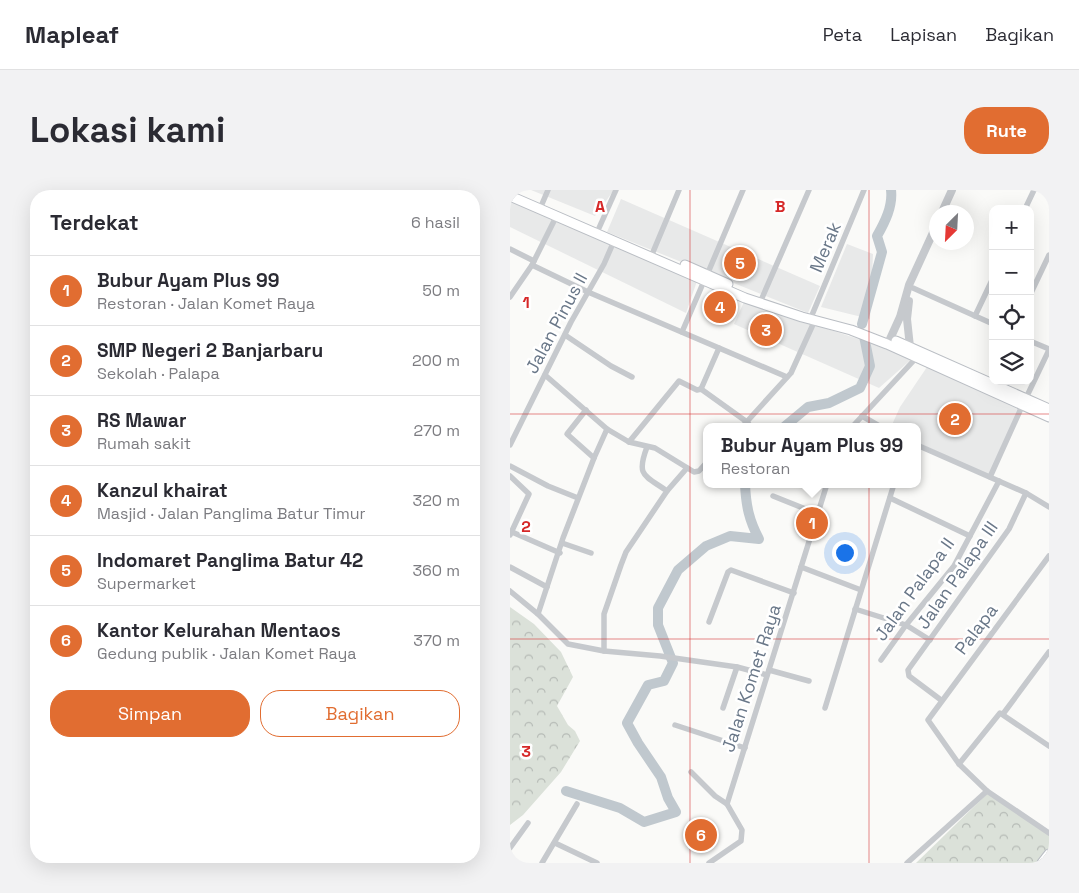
<!DOCTYPE html>
<html lang="id">
<meta charset="utf-8">
<style>
:root{--surface:#fff;--page:#f2f2f3;--text:#2b2b33;--muted:#7c7c81;--line:#e1e1e2;--accent:#e16d31}
body{margin:0;font-family:"Space Grotesk",sans-serif;background:var(--page);color:var(--text)}
.controls{position:absolute;right:15px;top:15px;display:grid;overflow:hidden;border-radius:10px;box-shadow:0 5px 20px #0002}
.controls button{width:45px;height:45px;display:grid;place-items:center;padding:0;border:0;border-bottom:1px solid var(--line);background:var(--surface);color:var(--text);font:25px sans-serif}
.compass{position:absolute;left:419px;top:15px;width:45px;height:45px;border-radius:50%;background:var(--surface);box-shadow:0 5px 20px #0002;rotate:204deg}
.you{position:absolute;left:334px;top:362px;width:18px;height:18px;margin:-12px;border:4px solid #fff;border-radius:50%;background:#1a73e8;box-shadow:0 0 0 8px #1a73e833}
.badge{display:grid;place-items:center;width:32px;height:32px;border-radius:50%;background:var(--accent);color:#fff;font-size:16px;font-weight:700}
.pin{position:absolute;translate:-50% -50%;border:2px solid #fff;box-shadow:0 1px 5px #0006}
.popup{position:absolute;left:193px;top:233px;width:218px;height:65px;box-sizing:border-box;display:grid;place-content:center;border-radius:10px;background:var(--surface);filter:drop-shadow(0 1px 4px #0005);font-size:16px;white-space:nowrap;color:var(--muted)}
.popup b{font-size:19px;color:var(--text)}
.popup::after{content:'';position:absolute;left:50%;top:100%;margin-left:-10px;border:10px solid transparent;border-top-color:var(--surface)}
.list{margin:0;padding:0;list-style:none}
h2{display:flex;justify-content:space-between;align-items:center;height:65px;margin:0;padding:0 20px;font-size:21px}
h2 small{font-size:16px;font-weight:400;color:var(--muted)}
.list li{display:grid;grid-template-columns:32px 1fr auto;gap:15px;align-items:center;box-sizing:border-box;height:70px;padding:0 20px;border-top:1px solid var(--line)}
.list b{display:block;font-size:19px;white-space:nowrap}
.list p{margin:0;font-size:16px;white-space:nowrap;color:var(--muted)}
.list em{font-size:16px;font-style:normal;color:var(--muted)}
.actions{display:flex;gap:10px;padding:15px 20px}
.actions a{flex:1;padding:11px 0;border:1px solid var(--accent);border-radius:20px;text-align:center;font-size:18px;color:var(--accent)}
.actions .main{background:var(--accent);color:#fff}
.icon{flex:none;width:28px;height:28px;fill:none;stroke:currentColor;stroke-width:2;stroke-linecap:round;stroke-linejoin:round}
.map{position:relative;flex:none;width:539px;height:673px;overflow:hidden;border-radius:20px}
header{display:flex;align-items:center;gap:30px;box-sizing:border-box;height:70px;padding:0 25px;background:var(--surface);border-bottom:1px solid var(--line)}
header strong{font-size:24px}
nav{display:flex;gap:28px;margin-inline-start:auto;font-size:18px}
.intro{display:flex;align-items:center;justify-content:space-between;box-sizing:border-box;height:120px;padding:0 30px}
h1{margin:0;font-size:35px}
.button{padding:12px 22px;border-radius:20px;background:var(--accent);color:#fff;font-size:18px;font-weight:700}
main{display:flex;gap:30px;padding:0 30px}
aside{flex:1;background:var(--surface);border-radius:20px;box-shadow:0 5px 20px #0002}
.map>svg:first-child{display:block}
.built{fill:#e8e9e9}
.forest{fill:url(#forest-crowns)}
.lines{fill:none;stroke-linecap:round;stroke-linejoin:round}
.river{stroke:#c0c8ce;stroke-width:10}
.secondary-casing{stroke:#babec4;stroke-width:11}
.minor{stroke:#c6c9cd;stroke-width:5.5}
.tertiary{stroke:#c6c9cd;stroke-width:8}
.secondary{stroke:#fff;stroke-width:9}
.grid{fill:none;stroke:#d62828;stroke-width:1;stroke-opacity:0.55}
.labels{text-anchor:middle;dominant-baseline:central;stroke-width:5;stroke-linejoin:round;paint-order:stroke}
.street-label{font-size:18px;fill:#697788;stroke:#fff}
.grid-label{font-size:16px;text-anchor:middle;font-weight:bold;fill:#d62828;stroke:#fff;stroke-width:5;stroke-linejoin:round;paint-order:stroke}
</style>
<header>
<strong>Mapleaf</strong>
<nav><a>Peta</a><a>Lapisan</a><a>Bagikan</a></nav>
</header>
<div class="intro"><h1>Lokasi kami</h1><a class="button">Rute</a></div>
<main>
<aside>
<h2>Terdekat<small>6 hasil</small></h2>
<ul class="list">
<li><span class="badge">1</span><div><b>Bubur Ayam Plus 99</b><p>Restoran · Jalan Komet Raya</p></div><em>50 m</em></li>
<li><span class="badge">2</span><div><b>SMP Negeri 2 Banjarbaru</b><p>Sekolah · Palapa</p></div><em>200 m</em></li>
<li><span class="badge">3</span><div><b>RS Mawar</b><p>Rumah sakit</p></div><em>270 m</em></li>
<li><span class="badge">4</span><div><b>Kanzul khairat</b><p>Masjid · Jalan Panglima Batur Timur</p></div><em>320 m</em></li>
<li><span class="badge">5</span><div><b>Indomaret Panglima Batur 42</b><p>Supermarket</p></div><em>360 m</em></li>
<li><span class="badge">6</span><div><b>Kantor Kelurahan Mentaos</b><p>Gedung publik · Jalan Komet Raya</p></div><em>370 m</em></li>
</ul>
<div class="actions"><a class="main">Simpan</a><a>Bagikan</a></div>
</aside>
<div class="map">
<svg width="539" height="673" viewBox="0 0 539 673">
<defs>
<pattern id="forest-crowns" width="20" height="18" patternUnits="userSpaceOnUse" patternTransform="scale(1.25)"><rect width="20" height="18" fill="#dbe1d9"/><path d="M2 6a3 3 0 1 1 6 0M12 15a3 3 0 1 1 6 0" fill="none" stroke="#b6bbb6"/></pattern>
</defs>
<rect width="100%" height="100%" fill="#fafaf8"/>
<g class="built">
<polygon points="21,0 104,0 85,26"/>
<polygon points="111,9 310,96 298,123 97,42"/>
<polygon points="0,11 187,91 176,123 0,37"/>
<polygon points="337,54 363,64 360,129 311,117"/>
<polygon points="234,112 404,167 369,198 224,134"/>
<polygon points="417,177 510,219 479,286 407,252 407,237 381,237 390,217"/>
</g>
<g class="forest">
<polygon points="0,417 24,434 51,462 63,487 47,516 58,535 65,541 70,551 51,582 13,625 0,635"/>
<polygon points="478,603 539,645 539,660 530,673 406,673"/>
</g>
<g class="lines">
<g class="river">
<path d="M352,134l20,-72 -5,-16c8,-14 16,-30 14,-46"/>
<polyline points="274,237 298,217 319,213 350,198 360,176 354,146"/>
<path d="M56,601l54,17 24,14 32,-10 -8,-14 -7,-21 -23,-34 -11,-20 21,-38 16,-4 9,-18 -15,-38v-17l20,-38 28,-24 24,-10 29,3c-10,-19 -13,-33 -14,-55"/>
</g>
<g class="secondary-casing">
<g id="secondary">
<polyline points="0,6 235,108 292,127 341,140 377,154 539,227"/>
<polyline points="175,75 218,94"/>
<polyline points="386,151 539,219"/>
<polyline points="532,673 539,664"/>
</g>
</g>
<g class="minor">
<polyline points="32,14 38,0"/>
<polyline points="515,19 524,0"/>
<polyline points="89,38 106,0"/>
<polyline points="0,59 24,71"/>
<polyline points="143,62 169,0"/>
<polyline points="22,75 78,102 277,187"/>
<polyline points="197,85 233,0"/>
<polyline points="403,98 483,134"/>
<polyline points="520,105 539,65"/>
<polyline points="0,107 22,75 47,25"/>
<polyline points="252,108 299,0"/>
<polyline points="302,125 354,0"/>
<polyline points="465,126 483,88"/>
<polyline points="172,142 194,91"/>
<polyline points="55,145 101,176 122,187"/>
<polyline points="520,151 539,159"/>
<polyline points="35,185 97,239 119,252 145,258 184,282 189,281 197,272"/>
<polyline points="191,199 209,158"/>
<polyline points="516,208 539,160"/>
<polyline points="76,220 57,244 84,268 97,239"/>
<polyline points="352,226 371,237"/>
<polyline points="232,237 281,183 305,130"/>
<polyline points="342,237 407,167"/>
<polyline points="119,252 169,191 187,200 191,199 237,232 241,237"/>
<polyline points="0,255 61,132 94,74 104,51"/>
<polyline points="407,255 516,303 539,317"/>
<polyline points="0,276 38,296 68,308"/>
<polyline points="0,286 19,304 0,345"/>
<polyline points="480,287 513,214"/>
<polyline points="157,301 177,278"/>
<polyline points="263,306 308,324"/>
<polyline points="380,308 460,346"/>
<polyline points="2,342 50,363"/>
<polyline points="52,353 81,363"/>
<polyline points="539,366 418,530 449,574 477,601 539,643"/>
<polyline points="0,377 37,397"/>
<polyline points="291,377 351,400"/>
<polyline points="0,401 28,424 58,454 94,461 150,466 227,477 257,485"/>
<polyline points="345,419 396,435 420,450"/>
<polyline points="28,424 53,348 84,268"/>
<polyline points="199,432 218,382 221,380 284,403"/>
<path d="M94,461v-37l17,-49 5,-13 41,-61c-23,-16 -31,-15 -20,-44"/>
<polyline points="371,470 396,435 444,376 489,291"/>
<polyline points="259,480 299,491"/>
<polyline points="431,510 399,486 398,480 499,339 516,303"/>
<polyline points="213,518 227,477"/>
<polyline points="315,518 384,294"/>
<polyline points="493,524 539,462"/>
<polyline points="165,535 235,558"/>
<polyline points="449,574 490,523 539,556"/>
<polyline points="181,582 205,606 217,614"/>
<polyline points="45,653 87,673"/>
<polyline points="0,658 18,633"/>
<polyline points="32,673 67,614"/>
<polyline points="199,673 231,651 232,640 217,614 317,294"/>
<polyline points="397,673 477,601"/>
</g>
<g class="tertiary">
<polyline points="432,22 442,0"/>
<polyline points="399,111 397,129 400,157"/>
<polyline points="380,149 390,127 399,95 427,34"/>
</g>
<use href="#secondary" class="secondary"/>
</g>
<path class="grid" d="M180,0v673M359,0v673M0,224h539M0,449h539"/>
<g class="labels">
<g class="street-label">
<text transform="translate(315 57) rotate(-67)">Merak</text>
<text transform="translate(46 133) rotate(-62)">Jalan Pinus II</text>
<text transform="translate(447 385) rotate(-55)">Jalan Palapa III</text>
<text transform="translate(404 399) rotate(-54)">Jalan Palapa II</text>
<text transform="translate(466 439) rotate(-53)">Palapa</text>
<text transform="translate(241 488) rotate(-72)">Jalan Komet Raya</text>
</g>
</g>
<g class="grid-label">
<text x="90" y="22">A</text>
<text x="270" y="22">B</text>
<text x="16" y="118">1</text>
<text x="16" y="342">2</text>
<text x="16" y="567">3</text>
</g>
</svg>
<div class="controls">
<button>+</button>
<button>−</button>
<button><svg class="icon" aria-label="locate" viewBox="0 0 24 24"><circle cx="12" cy="12" r="6"/><path d="M12 2v4M12 18v4M2 12h4M18 12h4"/></svg></button>
<button><svg class="icon" aria-label="layers" viewBox="0 0 24 24"><path d="M12 4l9 5-9 5-9-5zM3 14l9 5 9-5"/></svg></button>
</div>
<svg class="compass" viewBox="-18 -18 36 36"><path d="M0-13l5 13h-10z" fill="#e53935"/><path d="M0 13l5-13h-10z" fill="#7c7c81"/></svg>
<div class="you"></div>
<div class="pin badge" style="left:302px;top:333px">1</div>
<div class="popup"><b>Bubur Ayam Plus 99</b>Restoran</div>
<div class="pin badge" style="left:445px;top:229px">2</div>
<div class="pin badge" style="left:256px;top:140px">3</div>
<div class="pin badge" style="left:210px;top:117px">4</div>
<div class="pin badge" style="left:230px;top:73px">5</div>
<div class="pin badge" style="left:191px;top:645px">6</div>
</div>
</main>
